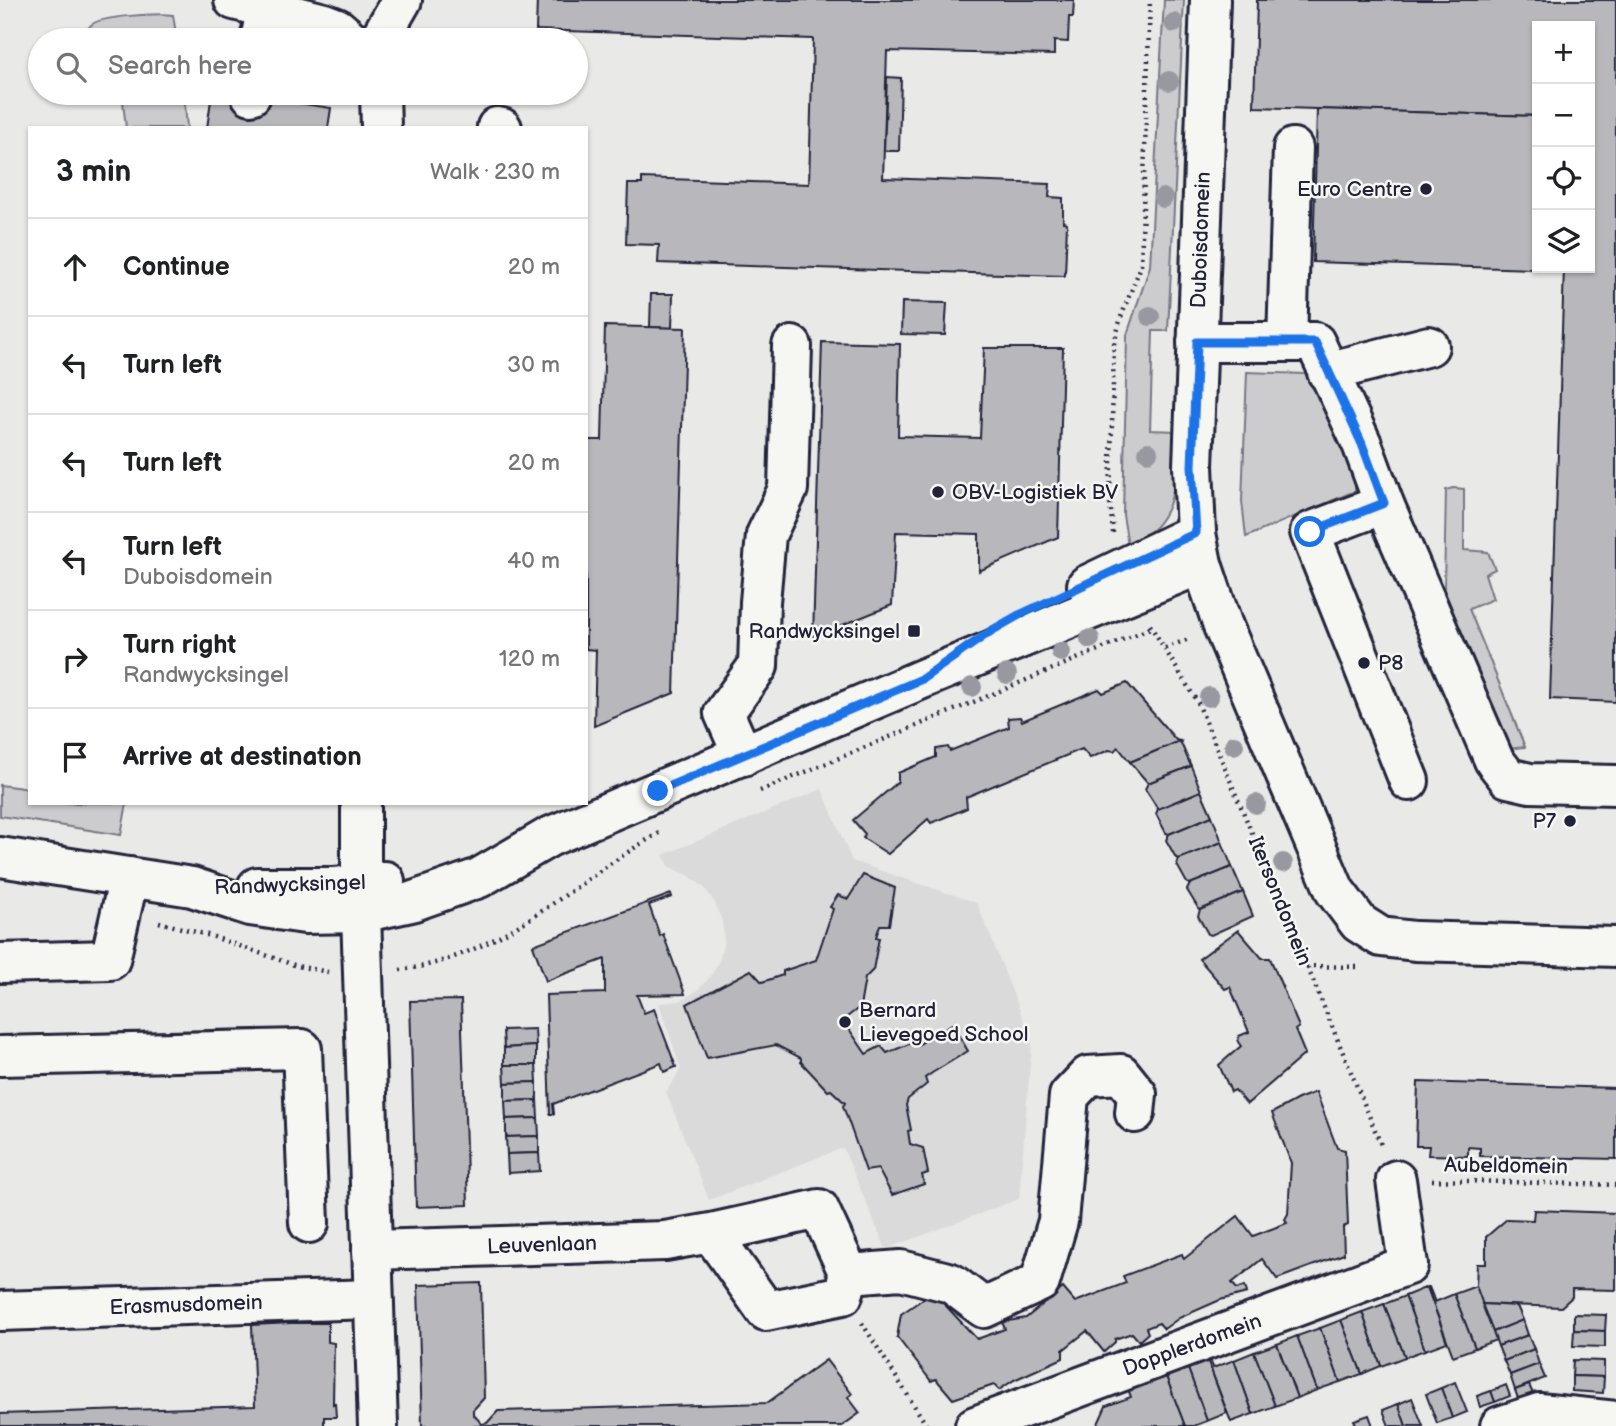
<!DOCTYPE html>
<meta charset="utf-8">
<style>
:root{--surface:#fff;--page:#f6f6f6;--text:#202124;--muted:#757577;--line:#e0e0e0}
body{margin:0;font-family:"Balsamiq Sans",sans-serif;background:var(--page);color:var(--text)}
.controls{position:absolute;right:21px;top:21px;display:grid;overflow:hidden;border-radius:0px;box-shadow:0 2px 5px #0004}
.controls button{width:63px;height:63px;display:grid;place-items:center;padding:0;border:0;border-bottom:2px solid var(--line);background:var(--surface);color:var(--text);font:35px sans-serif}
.stop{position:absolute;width:21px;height:21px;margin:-16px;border:5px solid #1a73e8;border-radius:50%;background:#fff}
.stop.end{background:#1a73e8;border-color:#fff;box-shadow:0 2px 7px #0008}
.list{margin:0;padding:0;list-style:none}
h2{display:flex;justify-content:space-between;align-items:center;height:91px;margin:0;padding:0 28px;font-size:30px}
h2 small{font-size:23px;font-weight:400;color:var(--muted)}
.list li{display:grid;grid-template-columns:46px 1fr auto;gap:21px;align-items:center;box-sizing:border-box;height:98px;padding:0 28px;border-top:2px solid var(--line)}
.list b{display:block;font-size:26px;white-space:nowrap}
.list p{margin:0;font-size:23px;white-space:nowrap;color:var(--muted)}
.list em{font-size:23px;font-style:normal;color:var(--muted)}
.icon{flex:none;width:38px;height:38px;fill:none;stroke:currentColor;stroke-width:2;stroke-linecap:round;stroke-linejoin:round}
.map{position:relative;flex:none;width:1616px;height:1426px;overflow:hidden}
.search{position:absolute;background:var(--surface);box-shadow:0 2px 5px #0004;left:28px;top:28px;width:560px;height:77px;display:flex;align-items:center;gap:18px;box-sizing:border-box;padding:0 24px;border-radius:38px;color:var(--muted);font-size:26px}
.panel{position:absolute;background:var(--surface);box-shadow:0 2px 5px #0004;left:28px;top:126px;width:560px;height:679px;border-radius:0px}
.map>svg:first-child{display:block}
.built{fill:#dadada}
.green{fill:#ccccce;stroke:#777784;stroke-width:2}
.building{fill:#b8b8bc;stroke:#22223b;stroke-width:2}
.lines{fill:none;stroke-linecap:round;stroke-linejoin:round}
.minor-casing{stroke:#22223b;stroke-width:44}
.path{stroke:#22223b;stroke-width:4.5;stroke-dasharray:2 5;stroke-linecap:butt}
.minor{stroke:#f6f6f2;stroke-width:38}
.tree{fill:#9898a1}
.route{stroke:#1a73e8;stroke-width:9}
.poi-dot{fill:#22223b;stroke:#f6f6f2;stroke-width:2.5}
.labels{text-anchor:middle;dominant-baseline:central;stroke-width:5;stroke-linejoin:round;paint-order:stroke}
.poi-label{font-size:21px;fill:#22223b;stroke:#f6f6f2;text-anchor:end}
.street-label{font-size:21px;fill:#22223b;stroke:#f6f6f2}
</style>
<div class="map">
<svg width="1616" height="1426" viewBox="0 0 1616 1426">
<rect width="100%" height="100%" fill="#e9e9e7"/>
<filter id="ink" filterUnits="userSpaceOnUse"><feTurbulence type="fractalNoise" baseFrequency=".0143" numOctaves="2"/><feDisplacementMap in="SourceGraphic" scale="14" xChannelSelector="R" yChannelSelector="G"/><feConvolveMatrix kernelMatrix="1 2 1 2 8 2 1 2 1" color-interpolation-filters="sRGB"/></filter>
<g filter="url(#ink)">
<polygon class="built" points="822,789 852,861 977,903 1032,1041 1019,1199 886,1249 843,1148 709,1200 666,1092 681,1069 659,1003 680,1001 697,991 711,976 720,959 724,940 722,921 715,903 704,887 688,875 670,867 663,855"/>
<g class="green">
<path d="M1164,0h20l-16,331h-15l-3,99 27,1c-2,47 3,93 -49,114l-5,-30 4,-180 23,-69z"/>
<path d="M173,15l4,25h-90c0,-5 -1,-11 4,-15 9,-9 68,-12 82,-10z"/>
<polygon points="122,93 184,93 187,128 126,128"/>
<polygon points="1247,372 1305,374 1321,394 1355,482 1355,491 1246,537 1242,501"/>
<polygon points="1453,488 1464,489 1464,550 1488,552 1495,569 1485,574 1493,599 1469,609 1525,747 1508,749 1444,589 1446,490"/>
<polygon points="0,785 30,789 30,803 127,803 121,835 0,816"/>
</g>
<g class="building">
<polygon points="537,0 1074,0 1073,17 1069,17 1068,42 1054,41 1054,55 887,51 883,178 1050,184 1049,197 1063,198 1063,222 1067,223 1065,276 658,263 659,245 626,244 628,184 642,184 642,178 809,184 813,39 536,30"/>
<polygon points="1257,0 1616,0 1616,702 1550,699 1564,268 1590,268 1590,26 1537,26 1537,116 1254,107"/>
<polygon points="887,77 901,78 899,151 884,151"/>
<polygon points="212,93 232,93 331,108 328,128 207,128"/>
<polygon points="1317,109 1537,116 1537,268 1564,268 1564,270 1313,262"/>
<polygon points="651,294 673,294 672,328 650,327"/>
<polygon points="902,302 947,303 945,335 901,334"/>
<polygon points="605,326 685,328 674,693 594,726 596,650 586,649 586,440 602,440"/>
<polygon points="822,342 900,344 898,436 980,438 984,348 1063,348 1058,537 979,571 979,534 896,532 892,605 813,637"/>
<polygon points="1127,683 1176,740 1180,741 1130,762 1118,747 1114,751 1109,750 1090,758 1082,749 966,797 967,808 931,823 928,819 888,854 863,838 865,834 853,820 898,782 898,773 936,757 936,749 948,747 950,751 1009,727 1008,718 1020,717 1022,721 1099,689 1103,693"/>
<polygon points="1180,741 1191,766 1148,783 1130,762"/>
<polygon points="1191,766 1201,791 1158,809 1145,789 1148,783"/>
<polygon points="1201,791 1212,816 1169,834 1166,833 1156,814 1158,809"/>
<polygon points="1212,816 1222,842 1179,859 1176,858 1166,840 1169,834"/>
<polygon points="1222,842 1232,867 1190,884 1187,883 1177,865 1179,859"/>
<polygon points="1232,867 1243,892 1200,910 1198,908 1187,890 1190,884"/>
<polygon points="863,875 895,888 889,925 880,925 876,937 879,938 873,970 865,978 860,1007 847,1017 845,1023 866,1054 881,1046 887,1053 914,1042 916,1046 952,1024 968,1051 932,1073 925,1078 927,1084 908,1099 906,1105 911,1130 908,1131 910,1144 923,1148 928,1173 922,1175 924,1184 892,1195 878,1169 866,1171 843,1106 845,1103 831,1090 828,1091 801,1062 801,1058 776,1045 707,1058 687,1004 751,970 762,982 783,975 783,971 816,960 833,909 830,907 838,895 848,899"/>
<polygon points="1243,892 1253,916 1211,935 1208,934 1198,916 1200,910"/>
<polygon points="671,894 672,897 649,905 660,936 663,934 685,994 637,995 644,1013 654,1009 676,1067 664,1072 661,1063 553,1104 554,1114 550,1114 546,995 605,993 605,959 546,981 533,945"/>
<polygon points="1238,930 1262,958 1270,958 1299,1027 1295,1030 1305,1054 1247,1104 1235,1090 1231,1092 1219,1065 1241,1046 1238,1042 1239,1036 1249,1032 1230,987 1225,989 1199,959"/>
<polygon points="461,1000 468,1205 416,1207 410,1001"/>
<polygon points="535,1029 536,1046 504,1048 503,1030"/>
<polygon points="536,1046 536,1065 504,1065 504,1048"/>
<polygon points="504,1065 536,1065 537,1082 505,1083"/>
<polygon points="537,1082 537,1100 505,1101 505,1083"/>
<polygon points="1418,1082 1616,1088 1616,1159 1480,1156 1480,1148 1468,1147 1468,1156 1428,1155 1429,1146 1416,1146"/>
<polygon points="1316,1092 1337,1148 1345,1150 1348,1225 1343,1227 1344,1254 1277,1279 1262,1259 1232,1283 1237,1289 1245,1286 1247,1293 1220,1300 1179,1318 1164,1329 1159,1323 1146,1328 1148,1333 1139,1341 1132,1333 1115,1339 1115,1342 1104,1352 1087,1331 1063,1350 1063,1358 1014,1380 999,1390 994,1385 953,1399 936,1379 931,1381 897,1337 901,1314 933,1292 977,1339 1005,1329 1002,1322 1026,1318 1063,1288 1075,1302 1126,1283 1123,1276 1182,1254 1184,1259 1238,1216 1253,1236 1287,1223 1285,1219 1288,1214 1291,1163 1272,1113 1298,1099"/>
<polygon points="537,1100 538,1118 506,1119 505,1101"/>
<polygon points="538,1118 539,1136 506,1137 506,1119"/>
<polygon points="539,1136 539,1153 507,1154 506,1137"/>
<polygon points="539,1153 540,1171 508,1173 507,1154"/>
<polygon points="1534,1210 1616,1213 1616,1290 1572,1289 1572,1297 1561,1307 1482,1304 1476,1286 1477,1264 1486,1264 1486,1237 1507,1219 1533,1220"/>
<polygon points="481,1283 484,1398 473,1410 473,1414 482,1424 487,1423 498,1411 767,1403 826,1360 852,1394 848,1397 860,1413 842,1426 422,1426 418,1285"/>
<polygon points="1476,1286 1496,1340 1475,1348 1454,1294"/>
<polygon points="1427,1287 1447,1342 1425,1350 1405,1296"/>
<polygon points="1427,1287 1429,1287 1435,1302 1454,1294 1475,1348 1453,1356"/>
<polygon points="1405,1296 1425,1350 1405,1357 1384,1304"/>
<polygon points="1384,1304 1405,1357 1381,1366 1362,1312"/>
<polygon points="1482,1304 1517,1306 1523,1320 1493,1332"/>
<polygon points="1362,1312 1381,1366 1362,1374 1341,1320"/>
<polygon points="1574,1314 1606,1315 1605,1331 1574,1330"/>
<polygon points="1341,1320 1362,1374 1340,1382 1320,1328"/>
<polygon points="1523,1320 1528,1335 1498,1346 1493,1332"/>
<polygon points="291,1323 328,1323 328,1342 334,1343 333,1404 335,1403 336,1417 324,1417 324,1426 0,1426 0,1414 255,1406 252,1325"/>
<polygon points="1320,1328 1340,1382 1317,1390 1297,1336"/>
<polygon points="1574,1330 1605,1331 1605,1347 1573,1346"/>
<polygon points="1528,1335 1534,1349 1504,1361 1498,1346"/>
<polygon points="1297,1336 1317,1390 1297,1398 1277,1344"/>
<polygon points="1277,1344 1297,1398 1275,1406 1254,1352"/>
<polygon points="1534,1349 1539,1364 1510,1375 1504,1361"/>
<polygon points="1254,1352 1275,1406 1253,1414 1234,1360"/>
<polygon points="1210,1358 1213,1368 1234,1360 1253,1414 1231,1422 1207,1359"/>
<polygon points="1207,1359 1227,1413 1207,1421 1187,1366"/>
<polygon points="1573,1360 1604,1361 1604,1377 1572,1376"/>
<polygon points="1539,1364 1545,1378 1515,1390 1510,1375"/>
<polygon points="1187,1366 1207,1421 1194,1426 1185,1426 1165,1374"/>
<polygon points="1165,1374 1185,1426 1097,1426 1106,1406 1131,1397 1128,1389"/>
<polygon points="1572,1376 1604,1377 1603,1393 1572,1391"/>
<polygon points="1455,1382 1467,1412 1452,1418 1441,1388"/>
<polygon points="1506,1385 1510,1396 1495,1402 1491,1391"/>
<polygon points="1529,1385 1535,1398 1520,1404 1515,1390"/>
<polygon points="1441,1388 1452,1418 1437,1423 1426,1394"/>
<polygon points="1491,1391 1495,1402 1480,1407 1477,1396"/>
<polygon points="1412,1398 1423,1426 1406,1426 1398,1404"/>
<polygon points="1398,1404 1406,1426 1389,1426 1383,1410"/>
<polygon points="1369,1415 1373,1426 1357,1426 1354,1420"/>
</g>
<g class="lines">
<g class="minor-casing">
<g id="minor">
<polyline points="234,0 324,23 337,28 351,40"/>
<polyline points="1210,0 1193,466 1196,533 1202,564 1223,626 1335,891 1359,923 1381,937 1415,941 1616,947"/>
<polyline points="260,40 267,7"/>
<polyline points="379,40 402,0"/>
<polyline points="380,93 381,128"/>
<polyline points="251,95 251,93"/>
<polyline points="497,127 502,128"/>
<polyline points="1197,342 1315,342 1362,444 1384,504 1494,760 1508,778 1530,783 1616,785"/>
<polyline points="1287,342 1293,148"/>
<polyline points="1327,372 1429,346"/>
<polyline points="1384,504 1310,532 1409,781"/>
<polyline points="1087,585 1196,533"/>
<polyline points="743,756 724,713 758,666 760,602 766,535 788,489 792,346"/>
<polyline points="361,803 361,913 378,1426"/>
<polyline points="0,857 192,887 250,906 305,914 361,913 411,902 479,878 549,837 922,679 1202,564"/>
<polyline points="257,887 334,887 385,881"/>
<polyline points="0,963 110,960 129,877"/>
<polyline points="0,1056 302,1049 309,1223"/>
<polyline points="372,1250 665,1241 711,1233 766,1311 843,1295 849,1274 819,1209 711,1233"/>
<polyline points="849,1274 901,1270 951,1283 984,1308 1040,1282 1058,1221 1069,1096 1088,1076 1121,1074 1137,1094 1135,1113"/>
<polyline points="0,1311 373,1299"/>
<polyline points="975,1426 1408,1265 1396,1180"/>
<polyline points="1500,1426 1539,1413 1616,1421"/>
</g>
</g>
<g class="path">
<polyline points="1113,533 1110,502 1114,344 1121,317 1141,266 1150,0"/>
<polyline points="1150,625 1198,703 1382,1147"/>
<polyline points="1165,648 1189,639"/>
<polyline points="760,791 1151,628"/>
<polyline points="159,922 211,936 297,966 328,972"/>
<polyline points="1306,966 1358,967"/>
<path d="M400,970c100,-12 175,-89 259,-137"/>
<polyline points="1432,1180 1616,1185"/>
<polyline points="862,1323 927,1426"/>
</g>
<use href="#minor" class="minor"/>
</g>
<g class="tree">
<circle cx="1174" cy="23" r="10"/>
<circle cx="1169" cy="81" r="10"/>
<circle cx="1163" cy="198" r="10"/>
<circle cx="1150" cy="316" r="10"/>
<circle cx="1148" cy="452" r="10"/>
<circle cx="1090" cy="639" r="10"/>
<circle cx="1061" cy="652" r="10"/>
<circle cx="1007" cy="674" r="10"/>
<circle cx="972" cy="687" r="10"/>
<circle cx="1209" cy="697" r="10"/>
<circle cx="1234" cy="745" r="10"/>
<circle cx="1256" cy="804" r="10"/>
<circle cx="1283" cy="863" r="10"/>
</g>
</g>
<g class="lines" filter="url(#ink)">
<polyline class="route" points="658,791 922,679 991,631 1019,615 1196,533 1192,466 1197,342 1315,342 1362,444 1384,503 1310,532"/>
</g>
<g class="poi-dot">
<circle cx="1426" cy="189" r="7"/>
<circle cx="938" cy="492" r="7"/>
<rect x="907" y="624" width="14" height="14" rx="3.5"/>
<circle cx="1364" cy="663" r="7"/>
<circle cx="1570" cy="821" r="7"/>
<circle cx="845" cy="1022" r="7"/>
</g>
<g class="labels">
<g class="poi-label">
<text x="1412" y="189">Euro Centre</text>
<text x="952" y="492" text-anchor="start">OBV-Logistiek BV</text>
<text x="900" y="631">Randwycksingel</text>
<text x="1378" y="663" text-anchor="start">P8</text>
<text x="1556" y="821">P7</text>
<text x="859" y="1010" text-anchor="start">Bernard<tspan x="859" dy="24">Lievegoed School</tspan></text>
</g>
<g class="street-label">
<text transform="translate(1201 240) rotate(-88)">Duboisdomein</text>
<text transform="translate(290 885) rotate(-2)">Randwycksingel</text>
<text transform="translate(1280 901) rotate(68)">Itersondomein</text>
<text transform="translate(1506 1166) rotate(1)">Aubeldomein</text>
<text transform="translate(542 1245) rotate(-2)">Leuvenlaan</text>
<text transform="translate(186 1305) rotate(-2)">Erasmusdomein</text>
<text transform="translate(1192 1345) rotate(-20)">Dopplerdomein</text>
</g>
</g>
</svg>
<div class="controls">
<button>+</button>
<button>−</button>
<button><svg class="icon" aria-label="locate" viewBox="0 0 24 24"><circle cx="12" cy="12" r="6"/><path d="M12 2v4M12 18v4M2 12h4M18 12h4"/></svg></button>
<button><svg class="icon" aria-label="layers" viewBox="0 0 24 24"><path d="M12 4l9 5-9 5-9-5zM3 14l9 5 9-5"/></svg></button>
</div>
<div class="stop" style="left:1310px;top:532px"></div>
<div class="stop end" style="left:658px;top:791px"></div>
<div class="search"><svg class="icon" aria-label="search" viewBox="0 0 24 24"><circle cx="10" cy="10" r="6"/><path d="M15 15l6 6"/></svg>Search here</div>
<section class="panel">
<h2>3 min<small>Walk · 230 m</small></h2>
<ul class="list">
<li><svg class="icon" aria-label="ahead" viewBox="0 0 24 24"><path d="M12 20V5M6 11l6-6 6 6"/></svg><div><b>Continue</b></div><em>20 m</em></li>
<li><svg class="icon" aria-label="left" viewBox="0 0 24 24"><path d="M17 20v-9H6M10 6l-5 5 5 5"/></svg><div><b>Turn left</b></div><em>30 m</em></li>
<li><svg class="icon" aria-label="left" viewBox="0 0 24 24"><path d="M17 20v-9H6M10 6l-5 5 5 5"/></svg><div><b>Turn left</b></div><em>20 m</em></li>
<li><svg class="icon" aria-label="left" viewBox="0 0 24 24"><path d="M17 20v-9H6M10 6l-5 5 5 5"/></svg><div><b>Turn left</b><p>Duboisdomein</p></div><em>40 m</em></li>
<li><svg class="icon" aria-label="right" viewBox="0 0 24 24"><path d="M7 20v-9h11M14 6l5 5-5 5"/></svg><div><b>Turn right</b><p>Randwycksingel</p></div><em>120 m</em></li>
<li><svg class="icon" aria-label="arrive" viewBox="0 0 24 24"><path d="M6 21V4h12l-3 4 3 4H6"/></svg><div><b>Arrive at destination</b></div></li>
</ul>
</section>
</div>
